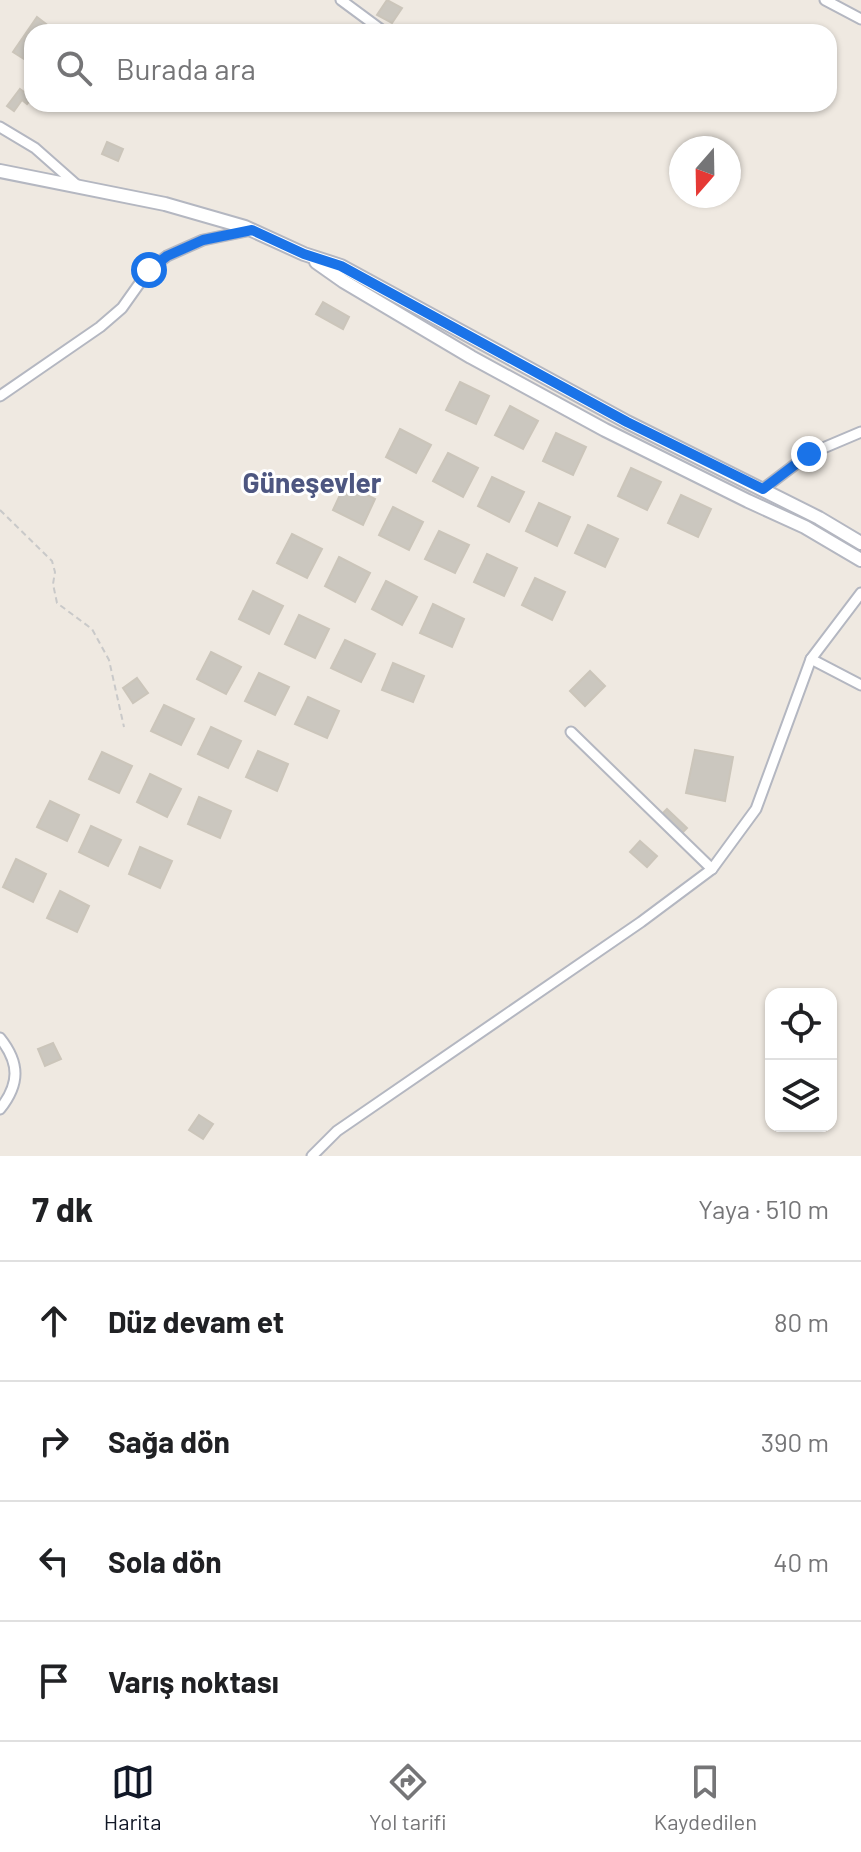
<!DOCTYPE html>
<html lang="tr">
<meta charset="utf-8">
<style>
:root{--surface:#fff;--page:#f2f2f2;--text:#202124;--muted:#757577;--line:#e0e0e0;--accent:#111827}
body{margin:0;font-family:Barlow,sans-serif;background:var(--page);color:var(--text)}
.controls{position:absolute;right:24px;bottom:24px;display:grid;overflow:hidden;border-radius:16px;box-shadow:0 2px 6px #0004}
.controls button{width:72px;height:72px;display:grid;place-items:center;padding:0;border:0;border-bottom:2px solid var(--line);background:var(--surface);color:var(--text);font:40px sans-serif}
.compass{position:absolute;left:669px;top:136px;width:72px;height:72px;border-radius:50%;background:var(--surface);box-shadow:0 2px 6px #0004;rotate:200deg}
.stop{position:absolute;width:24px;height:24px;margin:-18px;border:6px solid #1a73e8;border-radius:50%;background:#fff}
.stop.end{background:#1a73e8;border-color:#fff;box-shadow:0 2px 8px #0008}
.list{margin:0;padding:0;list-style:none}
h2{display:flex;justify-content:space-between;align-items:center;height:104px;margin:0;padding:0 32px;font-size:34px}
h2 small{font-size:26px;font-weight:400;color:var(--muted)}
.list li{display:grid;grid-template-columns:52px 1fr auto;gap:24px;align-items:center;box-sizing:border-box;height:120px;padding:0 32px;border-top:2px solid var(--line)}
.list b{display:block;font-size:30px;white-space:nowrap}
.list em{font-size:26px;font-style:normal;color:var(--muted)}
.icon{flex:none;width:44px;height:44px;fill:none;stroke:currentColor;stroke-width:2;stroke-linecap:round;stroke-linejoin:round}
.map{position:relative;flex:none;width:861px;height:1156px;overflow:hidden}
.search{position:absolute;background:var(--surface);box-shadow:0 2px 6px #0004;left:24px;right:24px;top:24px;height:88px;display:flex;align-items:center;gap:20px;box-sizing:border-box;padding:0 28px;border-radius:24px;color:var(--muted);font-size:30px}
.sheet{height:584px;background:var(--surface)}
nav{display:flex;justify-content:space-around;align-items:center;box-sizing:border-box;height:112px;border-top:2px solid var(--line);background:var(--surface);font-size:22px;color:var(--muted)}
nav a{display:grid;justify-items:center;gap:4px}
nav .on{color:var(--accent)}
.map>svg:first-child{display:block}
.building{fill:#cbc7bf;stroke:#cbc5ba;stroke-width:2}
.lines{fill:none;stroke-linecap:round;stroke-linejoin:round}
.minor-casing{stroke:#b4b7c1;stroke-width:13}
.secondary-casing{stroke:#b4b7c1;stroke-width:16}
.path{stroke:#c9c9c9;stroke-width:2;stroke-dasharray:6 4;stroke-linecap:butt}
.minor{stroke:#fff;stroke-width:9}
.secondary{stroke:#fff;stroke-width:12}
.route{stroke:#1a73e8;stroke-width:10}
.labels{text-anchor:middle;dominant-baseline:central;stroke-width:6;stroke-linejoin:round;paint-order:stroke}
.district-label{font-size:28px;font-weight:bold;fill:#4d5680;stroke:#fff}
</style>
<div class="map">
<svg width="861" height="1156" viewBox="0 0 861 1156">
<rect width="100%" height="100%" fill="#efe9e1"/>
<g class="building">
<polygon points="387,0 402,8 392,23 377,15"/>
<polygon points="37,17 50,27 47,32 32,32 32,54 27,61 13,52"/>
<polygon points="20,89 32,98 27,104 22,100 14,111 7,106"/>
<polygon points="107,142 123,149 118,161 102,154"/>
<polygon points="323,302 349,317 343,329 316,314"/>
<polygon points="460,382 489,396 476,424 446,410"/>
<polygon points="510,406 538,421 523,449 495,435"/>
<polygon points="400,429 431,445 416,473 386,457"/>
<polygon points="556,433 586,447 573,475 543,461"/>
<polygon points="448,453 478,468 463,497 433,481"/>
<polygon points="631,468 661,482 647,510 618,496"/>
<polygon points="492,477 524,492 509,522 478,506"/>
<polygon points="345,484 375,499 363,525 333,510"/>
<polygon points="681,495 711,509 698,537 668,523"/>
<polygon points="539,503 570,517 557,546 526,531"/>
<polygon points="393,507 423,522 409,550 379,535"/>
<polygon points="588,525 618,539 605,567 575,553"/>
<polygon points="439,531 469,545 455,573 425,559"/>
<polygon points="292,534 322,549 307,578 277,563"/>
<polygon points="487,554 517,568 504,596 474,582"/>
<polygon points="339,557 370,573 355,602 325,586"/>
<polygon points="535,578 565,592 552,620 522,605"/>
<polygon points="386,581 417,597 402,625 372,609"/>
<polygon points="253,591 283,606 269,634 239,619"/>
<polygon points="433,604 464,619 452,647 420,633"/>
<polygon points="299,615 329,629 315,658 285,644"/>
<polygon points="345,640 375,654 361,682 331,668"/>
<polygon points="211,652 241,667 226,694 197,679"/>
<polygon points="393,663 424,676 413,702 382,690"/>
<polygon points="590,671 605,686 585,706 570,691"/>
<polygon points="259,673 289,687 275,715 245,701"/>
<polygon points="137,678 148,693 133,703 123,688"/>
<polygon points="308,697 339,711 327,738 295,724"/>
<polygon points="164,705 194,719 181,745 151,731"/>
<polygon points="211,727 241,741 228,768 198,754"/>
<polygon points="695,750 733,757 725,801 686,793"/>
<polygon points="258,751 288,764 277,791 246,777"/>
<polygon points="102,752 132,766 119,793 89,779"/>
<polygon points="150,774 181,789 167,817 137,802"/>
<polygon points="199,797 231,811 220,838 188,824"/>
<polygon points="50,801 79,815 67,841 37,827"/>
<polygon points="667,809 687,828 681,834 661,815"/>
<polygon points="91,826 121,840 108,866 79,852"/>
<polygon points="640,841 657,856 647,867 630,852"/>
<polygon points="140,847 172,861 160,888 129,874"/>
<polygon points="16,859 46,874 33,902 3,887"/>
<polygon points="60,891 89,906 77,932 47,918"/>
<polygon points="53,1043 61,1059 45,1066 38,1049"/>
<polygon points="199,1115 213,1124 203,1139 189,1130"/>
</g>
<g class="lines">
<g class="minor-casing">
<g id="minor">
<polyline points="341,0 383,31"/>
<polyline points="825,0 861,19"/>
<polyline points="0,127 35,148 78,186"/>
<polyline points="0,396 100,327 122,308 149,270 167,256 203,240 252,230"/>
<polyline points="763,489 809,454 861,432"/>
<polyline points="811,659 861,685"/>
<polyline points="571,732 712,869"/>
<path d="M0,1038c20,25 20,46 0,71"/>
<polyline points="312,1156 337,1131 641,922 712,869 756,809 811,659 861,593"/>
</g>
</g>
<g class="secondary-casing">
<g id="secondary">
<polyline points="0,171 165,204 245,227 304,254 341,266 627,422 819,518 861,543"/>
<polyline points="316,262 343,281 471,357 605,430 748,501 805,527 861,560"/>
</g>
</g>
<polyline class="path" points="0,510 52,561 55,572 53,584 57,603 92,629 109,660 124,727"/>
<use href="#minor" class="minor"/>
<use href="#secondary" class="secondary"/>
</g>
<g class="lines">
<polyline class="route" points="149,270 167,256 203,240 252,230 304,254 341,266 627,422 763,489 809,454"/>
</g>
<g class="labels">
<g class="district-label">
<text x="312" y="482">Güneşevler</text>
</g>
</g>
</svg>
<div class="controls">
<button><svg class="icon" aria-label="locate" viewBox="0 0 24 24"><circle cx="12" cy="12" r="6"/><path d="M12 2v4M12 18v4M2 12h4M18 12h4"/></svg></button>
<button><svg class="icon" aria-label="layers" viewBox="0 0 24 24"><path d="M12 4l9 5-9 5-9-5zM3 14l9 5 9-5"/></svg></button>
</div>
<svg class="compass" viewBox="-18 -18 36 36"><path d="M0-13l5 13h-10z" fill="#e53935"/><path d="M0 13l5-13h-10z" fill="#757577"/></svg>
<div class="stop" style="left:149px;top:270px"></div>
<div class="stop end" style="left:809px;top:454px"></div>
<div class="search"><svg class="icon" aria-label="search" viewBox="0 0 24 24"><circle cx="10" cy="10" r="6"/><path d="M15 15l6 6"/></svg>Burada ara</div>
</div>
<section class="sheet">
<h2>7 dk<small>Yaya · 510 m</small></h2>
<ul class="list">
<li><svg class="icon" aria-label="ahead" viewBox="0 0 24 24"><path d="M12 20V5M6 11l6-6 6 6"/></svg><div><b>Düz devam et</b></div><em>80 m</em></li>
<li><svg class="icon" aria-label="right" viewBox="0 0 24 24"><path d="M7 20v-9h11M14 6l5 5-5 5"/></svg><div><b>Sağa dön</b></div><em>390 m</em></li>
<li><svg class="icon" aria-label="left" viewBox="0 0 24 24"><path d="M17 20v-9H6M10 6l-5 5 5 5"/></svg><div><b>Sola dön</b></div><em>40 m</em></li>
<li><svg class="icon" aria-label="arrive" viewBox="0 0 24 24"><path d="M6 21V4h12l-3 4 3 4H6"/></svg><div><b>Varış noktası</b></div></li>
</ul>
</section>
<nav>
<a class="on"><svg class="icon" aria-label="map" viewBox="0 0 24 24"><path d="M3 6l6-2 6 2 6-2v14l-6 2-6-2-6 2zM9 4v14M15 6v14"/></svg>Harita</a>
<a><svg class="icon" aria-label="directions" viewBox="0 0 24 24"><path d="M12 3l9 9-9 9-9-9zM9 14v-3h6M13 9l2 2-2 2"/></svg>Yol tarifi</a>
<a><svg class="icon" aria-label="saved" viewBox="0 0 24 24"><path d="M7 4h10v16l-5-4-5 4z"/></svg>Kaydedilen</a>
</nav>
